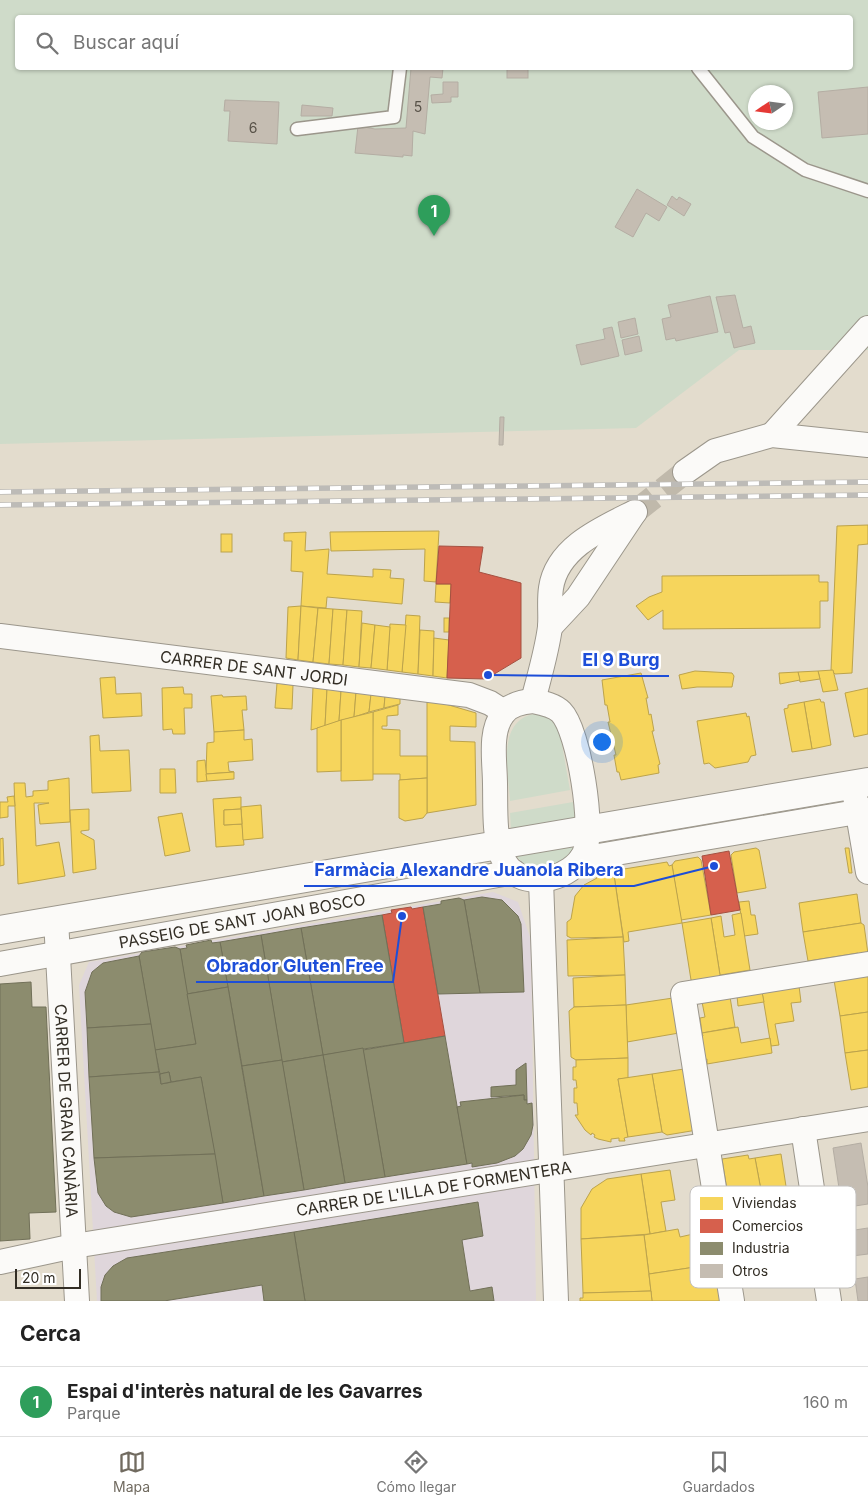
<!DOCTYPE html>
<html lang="es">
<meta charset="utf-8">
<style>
:root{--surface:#fff;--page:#f6f6f6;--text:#222;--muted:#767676;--line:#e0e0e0;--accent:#716b60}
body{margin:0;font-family:Inter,sans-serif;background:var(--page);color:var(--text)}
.compass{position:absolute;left:748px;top:85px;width:45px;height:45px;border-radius:50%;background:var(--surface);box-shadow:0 1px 4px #0004;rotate:257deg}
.scale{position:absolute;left:15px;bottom:12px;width:66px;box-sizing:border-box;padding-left:5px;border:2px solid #332e25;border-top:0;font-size:14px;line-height:18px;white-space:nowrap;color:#332e25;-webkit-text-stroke:4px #fff;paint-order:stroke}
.you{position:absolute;left:601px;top:741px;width:18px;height:18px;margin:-12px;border:4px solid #fff;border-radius:50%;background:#1a73e8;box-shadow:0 0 0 8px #1a73e833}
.badge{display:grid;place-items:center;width:32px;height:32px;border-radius:50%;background:var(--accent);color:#fff;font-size:16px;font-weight:700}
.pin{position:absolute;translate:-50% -41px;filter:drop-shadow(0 1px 2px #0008)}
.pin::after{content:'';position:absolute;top:26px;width:18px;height:15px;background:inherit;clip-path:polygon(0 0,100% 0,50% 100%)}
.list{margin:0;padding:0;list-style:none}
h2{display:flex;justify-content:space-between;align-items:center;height:65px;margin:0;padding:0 20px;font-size:21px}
h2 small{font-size:16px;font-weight:400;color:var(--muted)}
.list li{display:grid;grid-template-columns:32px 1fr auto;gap:15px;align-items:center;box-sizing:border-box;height:70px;padding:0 20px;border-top:1px solid var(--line)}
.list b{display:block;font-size:19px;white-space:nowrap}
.list p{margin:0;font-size:16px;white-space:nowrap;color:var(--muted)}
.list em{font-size:16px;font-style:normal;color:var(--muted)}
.icon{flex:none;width:28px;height:28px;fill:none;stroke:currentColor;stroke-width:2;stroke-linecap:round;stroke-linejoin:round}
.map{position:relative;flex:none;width:868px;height:1301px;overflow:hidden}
.search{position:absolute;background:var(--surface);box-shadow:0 1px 4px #0004;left:15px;right:15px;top:15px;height:55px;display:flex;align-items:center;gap:12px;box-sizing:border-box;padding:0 18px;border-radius:5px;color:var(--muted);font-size:19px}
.sheet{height:135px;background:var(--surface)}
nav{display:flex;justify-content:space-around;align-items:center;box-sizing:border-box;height:70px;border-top:1px solid var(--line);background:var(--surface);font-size:14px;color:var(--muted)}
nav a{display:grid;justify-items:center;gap:2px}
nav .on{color:var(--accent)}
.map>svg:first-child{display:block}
.industrial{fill:#dfd6db}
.green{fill:#cfdbc9;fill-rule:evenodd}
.homes{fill:#f6d55c;stroke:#bca34c}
.shops{fill:#d6604d;stroke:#a55141}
.industry{fill:#8c8c6e;stroke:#717058}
.building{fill:#c5bdb2;stroke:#b4ada3}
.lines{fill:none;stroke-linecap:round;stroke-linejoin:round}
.minor-tunnel{stroke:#c0b9ab;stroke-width:24;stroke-dasharray:24 12;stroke-linecap:butt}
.service-casing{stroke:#9b968b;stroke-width:15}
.minor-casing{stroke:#9b968b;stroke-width:26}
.tertiary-casing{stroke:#9b968b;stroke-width:30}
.service{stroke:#fbfaf8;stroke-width:12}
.minor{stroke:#fbfaf8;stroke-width:24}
.tertiary{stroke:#fbfaf8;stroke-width:28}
.rail-casing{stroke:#bdbbb7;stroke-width:5.5}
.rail{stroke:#fff;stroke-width:4;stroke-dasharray:11;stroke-linecap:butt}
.labels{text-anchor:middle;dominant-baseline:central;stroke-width:5;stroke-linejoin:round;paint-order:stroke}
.number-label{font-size:14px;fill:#585248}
.street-label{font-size:16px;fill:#332e25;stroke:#fff}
.key{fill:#fff;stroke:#c2c0be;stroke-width:1}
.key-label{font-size:14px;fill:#332e25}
.leader{fill:none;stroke:#1d4ed8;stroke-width:2}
.callout-dot{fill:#1d4ed8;stroke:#fff;stroke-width:2}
.callout-label{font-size:18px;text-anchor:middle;font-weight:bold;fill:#1d4ed8;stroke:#fff;stroke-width:5;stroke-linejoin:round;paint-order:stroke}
</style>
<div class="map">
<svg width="868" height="1301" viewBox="0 0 868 1301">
<rect width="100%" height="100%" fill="#e3dccd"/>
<polygon class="industrial" points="493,892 518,902 531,940 536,1301 97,1301 79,985 89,962"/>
<g class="green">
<path d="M0,0h868v350h-129l-103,78 -636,16zM18,18h832v50h-832zM756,92h30v30h-30z"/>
<path d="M542,713l11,7 6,8 11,62 -60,11c-2,-33 -15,-86 32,-88z"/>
<polygon points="573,802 576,820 511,830 510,813"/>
<polygon points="577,844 573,855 546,871 527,867 515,855"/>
</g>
<g class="homes">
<polygon points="868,525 868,544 858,545 852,673 835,674 831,670 837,526"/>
<polygon points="439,531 436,582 424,581 425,549 331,551 330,532"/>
<polygon points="306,532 305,551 329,549 327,574 373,577 373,569 391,570 390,578 404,579 402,604 327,597 326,608 301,606 303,572 291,571 292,541 284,541 284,533"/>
<rect x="221" y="534" width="11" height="18"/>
<polygon points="819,575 819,582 828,582 828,601 820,601 820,628 663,629 663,610 648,620 636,606 649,597 662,592 662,576"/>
<polygon points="436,584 451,584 450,603 435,602"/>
<polygon points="301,606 298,660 286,658 288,607"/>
<polygon points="301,606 318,608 313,662 298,660"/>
<polygon points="318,608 333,609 329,664 313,662"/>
<polygon points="333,609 347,610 343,665 329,664"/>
<polygon points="347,610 362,611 359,667 343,665"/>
<polygon points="406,615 420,616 418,674 402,672"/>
<rect x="444" y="618" width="5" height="14"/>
<polygon points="362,623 375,625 371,668 359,667"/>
<polygon points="390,624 406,625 402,672 387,670"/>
<polygon points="375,625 390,627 387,670 371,668"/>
<polygon points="420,630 434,631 433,676 418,674"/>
<polygon points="434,638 449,640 447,678 433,676"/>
<polygon points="833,670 838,690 823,692 818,671"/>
<polygon points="695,671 732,673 734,676 732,687 697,687 682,689 679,675"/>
<polygon points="818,671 820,679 800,682 798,672"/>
<polygon points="798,672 800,680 780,684 779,673"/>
<polygon points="641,673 648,698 646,698 649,715 651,714 654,731 652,731 660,764 658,765 659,773 621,780 619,772 617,772 614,755 616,755 608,722 610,722 607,705 605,705 602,680"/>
<polygon points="115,677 116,694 141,693 142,716 103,718 100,678"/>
<polygon points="277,683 293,685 292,709 275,708"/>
<polygon points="183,687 184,694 192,694 192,708 184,708 185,734 173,734 172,729 163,730 162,688"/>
<polygon points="313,687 327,689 325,726 311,730"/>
<polygon points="868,688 868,734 854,737 845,693"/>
<polygon points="327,689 341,691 339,721 325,726"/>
<polygon points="341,691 356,692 354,717 339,721"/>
<polygon points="356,692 371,694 369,712 354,717"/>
<polygon points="371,694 385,696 384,708 369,712"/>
<polygon points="222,695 223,697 246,696 247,710 242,710 244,730 214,732 211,696"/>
<polygon points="385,696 400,698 400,704 384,708"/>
<polygon points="820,699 821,702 824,702 831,745 812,749 804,702"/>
<polygon points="427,702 442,703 476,713 476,727 450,726 450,741 475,742 476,805 427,813"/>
<polygon points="804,702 812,749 792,752 784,709 788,708 788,705"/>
<polygon points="398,705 398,715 387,716 387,726 382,726 382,729 400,730 400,756 427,756 427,778 400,780 400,774 372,774 373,712"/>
<polygon points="373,712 373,780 341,781 341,720"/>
<polygon points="746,713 747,717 749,716 756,755 751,756 748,762 715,768 709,763 704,764 697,721"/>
<polygon points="341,720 341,771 317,772 317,728"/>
<polygon points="244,730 244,740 252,739 253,760 228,762 229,771 234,772 206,774 207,743 214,742 214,732"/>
<polygon points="99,735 100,751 129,750 131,791 92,793 90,736"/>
<polygon points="205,760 207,781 197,782 197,761"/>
<polygon points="160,769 175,769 176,793 160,793"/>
<polygon points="234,772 234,779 207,781 206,774"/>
<polygon points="69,778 70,822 40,824 38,805 49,803 34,803 36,846 59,842 65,876 18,884 14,783 25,783 26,797 33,796 33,791 48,790 48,781"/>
<polygon points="427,778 427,813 423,818 405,821 399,818 399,780"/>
<polygon points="14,796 15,806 8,806 8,817 0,818 0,802 8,802 7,797"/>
<polygon points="241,797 241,809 224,810 224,825 242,824 244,845 216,847 213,799"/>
<polygon points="261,805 263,838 243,840 241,807"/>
<polygon points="89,809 89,830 81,831 81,833 94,840 96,869 73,873 70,810"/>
<polygon points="241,809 242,824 224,825 224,810"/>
<polygon points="182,813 190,851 165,856 158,817"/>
<polygon points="3,838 4,865 0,866 0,839"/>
<polygon points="756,848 759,850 766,888 737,893 731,855 734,852"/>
<polygon points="845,848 849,848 852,873 849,873"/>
<polygon points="698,857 701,860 711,915 681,920 672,865 675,861"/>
<polygon points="667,862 669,866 672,865 682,923 628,932 629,941 624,942 614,875 618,874 618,870"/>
<polygon points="610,871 612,875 614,875 623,937 571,938 567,936 567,922 571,919 575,896 584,885 597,878 596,874"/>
<polygon points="857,894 861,923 803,932 799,903"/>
<polygon points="749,901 751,915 755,915 758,934 744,936 739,902"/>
<polygon points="741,913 750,970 720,975 711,918 721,916 724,937 735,935 732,915"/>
<polygon points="711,918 720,975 717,978 694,981 691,980 682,923"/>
<polygon points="861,923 864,925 868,954 858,955 858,953 808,961 803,932"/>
<polygon points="623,937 625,975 568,976 567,940"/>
<polygon points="625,975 626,1005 574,1007 573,978"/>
<polygon points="868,975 868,1012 840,1016 834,980"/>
<polygon points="799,986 801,1002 791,1003 794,1021 775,1024 779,1045 771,1046 762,992"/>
<polygon points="762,992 764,1002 738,1006 737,996"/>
<polygon points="730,997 735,1027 702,1033 700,1018 705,1017 702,1002"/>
<polygon points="673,998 679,1033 627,1042 626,1005"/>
<polygon points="626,1005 628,1058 576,1060 571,1057 569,1011 574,1007"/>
<polygon points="868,1012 868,1050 845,1053 840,1016"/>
<polygon points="738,1027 741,1043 770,1038 772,1053 707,1064 707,1059 703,1060 699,1037 703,1036 702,1033"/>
<polygon points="868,1050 868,1087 851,1090 845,1053"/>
<polygon points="628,1058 628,1078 618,1079 628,1137 624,1138 625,1141 619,1141 619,1138 611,1139 611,1142 598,1139 594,1137 595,1135 592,1133 591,1135 585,1130 575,1115 578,1115 577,1103 574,1103 574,1088 577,1088 576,1080 573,1080 573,1067 576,1067 576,1060"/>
<polygon points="684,1069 697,1130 667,1135 662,1132 652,1074"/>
<polygon points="652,1074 662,1132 628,1137 618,1079"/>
<polygon points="781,1154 790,1212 753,1218 749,1192 761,1190 755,1158"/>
<polygon points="748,1155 749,1159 755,1158 761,1190 749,1192 753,1218 732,1221 722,1159"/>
<polygon points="670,1170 675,1200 661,1202 666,1231 650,1234 641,1174"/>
<polygon points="641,1174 650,1234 581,1239 581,1208 592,1189 607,1179"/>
<polygon points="709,1224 715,1264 649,1274 644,1235 678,1229 680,1237 702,1232 701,1226"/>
<polygon points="644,1235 651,1291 583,1293 581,1239"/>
<polygon points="715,1264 723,1301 652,1301 649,1274"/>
<polygon points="651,1291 652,1301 580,1301 580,1298 583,1298 583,1293"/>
</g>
<g class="shops">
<polygon points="439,546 483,547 479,572 521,583 521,658 486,679 447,678 451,584 436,584"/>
<polygon points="729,851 740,910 711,915 702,856"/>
<polygon points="411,907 412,909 423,907 445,1036 404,1043 382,915 392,913 391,910"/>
</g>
<g class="industry">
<polygon points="482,897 502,900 518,916 521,924 524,992 480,993 464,900"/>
<polygon points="459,898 464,900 480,993 438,994 423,907 441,904 441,901"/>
<polygon points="382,915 404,1043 323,1055 301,928"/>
<polygon points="301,928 323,1055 282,1062 261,935"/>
<polygon points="261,935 282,1060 242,1066 220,942"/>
<polygon points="211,940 212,943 220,942 228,987 187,994 180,949 187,948 186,945"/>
<polygon points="175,947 180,949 196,1044 155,1050 139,956 142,952"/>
<polygon points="139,956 151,1024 87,1028 85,992 92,972 103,963"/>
<polygon points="31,982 32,1007 46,1007 56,1212 29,1213 30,1239 0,1241 0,984"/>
<polygon points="228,987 264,1196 223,1203 201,1077 171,1082 169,1072 160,1074 155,1050 196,1044 187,994"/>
<polygon points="151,1024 159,1072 89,1077 87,1028"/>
<polygon points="445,1036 467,1164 385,1177 363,1050"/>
<polygon points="363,1048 385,1177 345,1183 323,1055"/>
<polygon points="323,1055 345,1183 304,1190 282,1062"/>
<polygon points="282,1060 304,1190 264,1196 242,1066"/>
<polygon points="526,1063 527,1100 524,1100 524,1095 491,1097 491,1087 516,1085 516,1070"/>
<polygon points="159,1072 161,1084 201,1077 215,1154 94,1158 89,1077"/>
<polygon points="169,1072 171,1082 161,1084 160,1074"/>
<polygon points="524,1095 524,1100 527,1100 527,1104 532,1103 533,1125 531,1135 523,1149 515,1156 497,1163 472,1167 472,1163 467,1164 457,1107 461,1106 460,1102"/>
<polygon points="215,1154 223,1203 131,1217 114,1212 106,1206 98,1193 94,1158"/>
<polygon points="478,1202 483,1236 462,1240 470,1291 492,1287 494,1301 305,1301 294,1232"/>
<polygon points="294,1232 305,1301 264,1301 262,1285 164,1301 101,1301 101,1287 105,1275 113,1266 127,1258"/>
</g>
<g class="building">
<polygon points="411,68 443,68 442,78 430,77 425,134 413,131 412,156 403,155 403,157 355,153 358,126 375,129 406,128"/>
<rect x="507" y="68" width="21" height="10"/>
<polygon points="443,82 458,82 458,97 451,97 451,102 432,103 431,95 443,94"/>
<polygon points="868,87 868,134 822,138 818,92"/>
<polygon points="225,100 279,102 277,144 228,141 230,111 224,111"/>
<polygon points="302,105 333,108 332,116 301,116"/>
<polygon points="637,189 667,207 659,221 646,213 633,237 615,227"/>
<polygon points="672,196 677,200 679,197 691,204 684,216 667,205"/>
<polygon points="735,295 743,328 751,326 755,343 734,348 730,332 725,333 716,297"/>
<polygon points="710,296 718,332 676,341 675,338 666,340 662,319 671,317 668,305"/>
<polygon points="635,318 638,334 621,338 618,322"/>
<polygon points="612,327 619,356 581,365 576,345 605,339 603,329"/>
<polygon points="639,336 642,351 625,355 622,340"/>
<polygon points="500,417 504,417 503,445 499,445"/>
<polygon points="861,1143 868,1187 868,1204 842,1208 833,1148"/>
<polygon points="845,1212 848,1231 868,1228 868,1254 852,1256 854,1265 844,1267 845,1274 842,1274 837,1272 836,1262 839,1258 832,1214"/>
<polygon points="868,1277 868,1301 858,1301 855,1279"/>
</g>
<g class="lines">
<polyline class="minor-tunnel" points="635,512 685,472"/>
<g class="service-casing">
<g id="service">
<polyline points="698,68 753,137 805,170 868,191"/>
<polyline points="297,129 394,117 400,68"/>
</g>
</g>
<g class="minor-casing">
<g id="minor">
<polyline points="772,435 868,328"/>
<polyline points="685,472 715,451 772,435 868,445"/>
<polyline points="550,627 578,597 634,513"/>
<path id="s1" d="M0,636l469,59 21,8 14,9"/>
<path d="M533,701c10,2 21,4 28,11 18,18 34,119 23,142 -6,12 -20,21 -33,24 -62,13 -55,-54 -56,-94 0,-22 -6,-52 8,-70 6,-9 19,-12 30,-13z"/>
<path d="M533,701c6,-24 14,-50 17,-74 1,-13 -1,-26 1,-39 6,-41 52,-60 84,-76"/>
<polyline points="855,796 868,872"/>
<polyline points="581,859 868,810"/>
<polyline points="541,880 556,1301"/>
<path id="s2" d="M56,920l21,381"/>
<path id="s3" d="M0,964l514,-92"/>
<polyline points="803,1129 829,1301"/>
<path id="s4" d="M0,1262l74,-16 794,-127"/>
<polyline points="732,1301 683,994 868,964"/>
</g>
</g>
<g class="tertiary-casing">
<polyline id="tertiary" points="0,930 868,782"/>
</g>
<use href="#service" class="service"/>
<use href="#minor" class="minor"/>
<use href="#tertiary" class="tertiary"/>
<g class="rail-casing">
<g id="rail">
<polyline points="0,492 868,482"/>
<polyline points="0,505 868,495"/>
</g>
</g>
<use href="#rail" class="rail"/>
</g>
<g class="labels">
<g class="number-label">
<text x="418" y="106">5</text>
<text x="253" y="127">6</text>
</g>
<g class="street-label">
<text stroke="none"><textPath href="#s1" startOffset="256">CARRER DE SANT JORDI</textPath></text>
<text stroke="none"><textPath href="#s3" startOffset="246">PASSEIG DE SANT JOAN BOSCO</textPath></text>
<text stroke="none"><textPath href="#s2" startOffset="191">CARRER DE GRAN CANÀRIA</textPath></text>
<text stroke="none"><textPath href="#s4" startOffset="440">CARRER DE L'ILLA DE FORMENTERA</textPath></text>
</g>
</g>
<rect x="690" y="1186" width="166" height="102" rx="8" class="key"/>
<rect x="700" y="1197" width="23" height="13" fill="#f6d55c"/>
<rect x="700" y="1219" width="23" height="14" fill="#d6604d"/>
<rect x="700" y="1242" width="23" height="13" fill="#8c8c6e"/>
<rect x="700" y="1264" width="23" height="14" fill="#c5bdb2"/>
<g class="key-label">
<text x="732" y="1208">Viviendas</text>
<text x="732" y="1231">Comercios</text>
<text x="732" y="1253">Industria</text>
<text x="732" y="1276">Otros</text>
</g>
<path class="leader" d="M488 675L572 676H669M714 866L634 886H304M402 916L393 982H196"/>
<g class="callout-dot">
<circle cx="488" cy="675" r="5"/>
<circle cx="714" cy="866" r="5"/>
<circle cx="402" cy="916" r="5"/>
</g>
<g class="callout-label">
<text x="621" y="666">El 9 Burg</text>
<text x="469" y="876">Farmàcia Alexandre Juanola Ribera</text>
<text x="295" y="972">Obrador Gluten Free</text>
</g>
</svg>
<svg class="compass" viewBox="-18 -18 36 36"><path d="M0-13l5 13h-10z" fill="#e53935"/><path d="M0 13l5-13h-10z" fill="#767676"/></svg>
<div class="scale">20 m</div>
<div class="you"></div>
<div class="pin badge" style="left:434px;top:236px;background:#2e9e5b">1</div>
<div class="search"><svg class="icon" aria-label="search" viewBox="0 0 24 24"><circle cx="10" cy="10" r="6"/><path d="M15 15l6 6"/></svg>Buscar aquí</div>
</div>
<section class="sheet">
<h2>Cerca<small></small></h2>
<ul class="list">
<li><span class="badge" style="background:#2e9e5b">1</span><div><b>Espai d'interès natural de les Gavarres</b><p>Parque</p></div><em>160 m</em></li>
</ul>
</section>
<nav>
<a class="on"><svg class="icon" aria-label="map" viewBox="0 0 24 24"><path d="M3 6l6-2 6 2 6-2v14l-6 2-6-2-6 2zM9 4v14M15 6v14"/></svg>Mapa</a>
<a><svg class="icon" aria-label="directions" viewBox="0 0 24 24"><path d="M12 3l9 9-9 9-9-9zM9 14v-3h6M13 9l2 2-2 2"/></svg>Cómo llegar</a>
<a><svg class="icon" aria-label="saved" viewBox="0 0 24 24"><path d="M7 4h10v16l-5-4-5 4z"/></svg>Guardados</a>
</nav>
